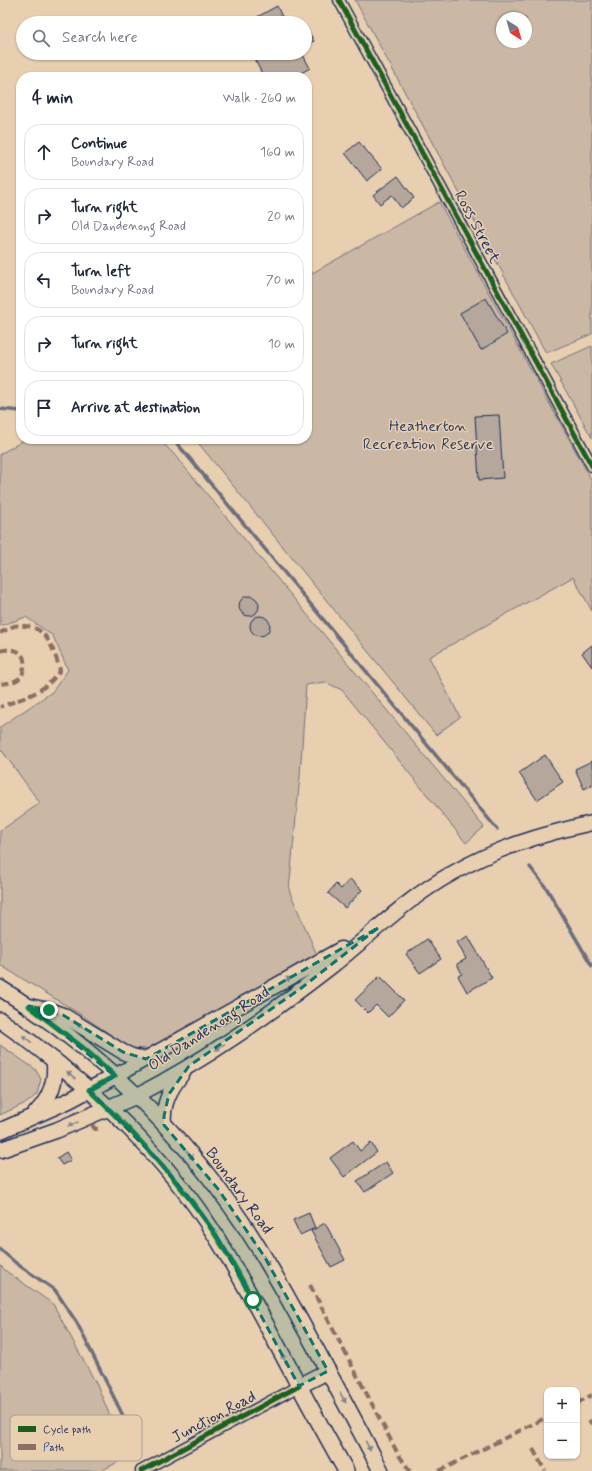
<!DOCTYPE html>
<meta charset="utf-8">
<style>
:root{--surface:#fff;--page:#f6f6f7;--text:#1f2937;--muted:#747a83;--line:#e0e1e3}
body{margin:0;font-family:Mynerve,sans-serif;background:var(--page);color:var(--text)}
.controls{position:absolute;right:12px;bottom:12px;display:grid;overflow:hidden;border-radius:8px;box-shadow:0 1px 3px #0004}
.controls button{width:36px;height:36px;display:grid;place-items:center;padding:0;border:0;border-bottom:1px solid var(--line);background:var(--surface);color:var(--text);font:20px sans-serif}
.compass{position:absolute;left:496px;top:12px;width:36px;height:36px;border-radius:50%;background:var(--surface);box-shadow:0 1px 3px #0004;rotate:143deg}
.stop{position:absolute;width:12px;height:12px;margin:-9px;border:3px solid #0b8043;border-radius:50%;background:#fff}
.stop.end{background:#0b8043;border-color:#fff;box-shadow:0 1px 4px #0008}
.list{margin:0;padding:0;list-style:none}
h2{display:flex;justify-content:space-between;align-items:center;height:52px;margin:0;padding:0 16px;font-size:17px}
h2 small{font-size:13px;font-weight:400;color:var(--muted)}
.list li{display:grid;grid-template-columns:26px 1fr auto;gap:12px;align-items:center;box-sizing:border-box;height:56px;margin:0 8px 8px;padding:0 8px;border:1px solid var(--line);border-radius:16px}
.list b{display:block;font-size:15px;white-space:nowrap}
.list p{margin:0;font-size:13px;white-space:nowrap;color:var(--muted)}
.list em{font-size:13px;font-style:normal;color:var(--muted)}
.icon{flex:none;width:22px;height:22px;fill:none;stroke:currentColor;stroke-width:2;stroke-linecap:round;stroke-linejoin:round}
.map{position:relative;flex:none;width:592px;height:1471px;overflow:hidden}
.search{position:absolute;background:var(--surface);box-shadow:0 1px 3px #0004;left:16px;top:16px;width:296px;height:44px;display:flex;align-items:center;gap:10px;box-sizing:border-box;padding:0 14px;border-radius:22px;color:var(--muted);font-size:15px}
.panel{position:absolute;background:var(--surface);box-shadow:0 1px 3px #0004;left:16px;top:72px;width:296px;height:372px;border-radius:16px}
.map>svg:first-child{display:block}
.green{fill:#cab7a4;stroke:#727381;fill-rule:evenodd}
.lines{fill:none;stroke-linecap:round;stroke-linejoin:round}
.stream{stroke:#6b6e7e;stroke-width:3.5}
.building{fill:#b5a79c;stroke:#1b2f5e}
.street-casing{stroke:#1b2f5e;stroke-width:13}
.secondary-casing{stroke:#1b2f5e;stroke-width:17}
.primary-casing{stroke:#1b2f5e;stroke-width:18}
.street{stroke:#e8cfb0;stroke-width:10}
.secondary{stroke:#e8cfb0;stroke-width:14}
.primary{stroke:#e8cfb0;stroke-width:15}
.quiet{stroke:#8d6e63;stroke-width:4;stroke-dasharray:8 4;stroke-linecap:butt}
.cycleway-casing{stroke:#e8cfb0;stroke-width:8}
.cycleway{stroke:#1b5e20;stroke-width:5}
.oneway{fill:#827f87}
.route{stroke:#0b8043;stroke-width:5}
.marked{fill:#0f766e;fill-opacity:0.2;stroke:#0f766e;stroke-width:3;stroke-dasharray:8 5;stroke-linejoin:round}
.labels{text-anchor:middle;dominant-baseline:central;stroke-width:3;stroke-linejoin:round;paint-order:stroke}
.street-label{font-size:16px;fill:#1b2f5e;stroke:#e8cfb0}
.park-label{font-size:16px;fill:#2c3d65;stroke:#e8cfb0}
.key{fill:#e8cfb0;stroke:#aa9f97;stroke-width:1}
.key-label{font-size:11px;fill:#1b2f5e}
</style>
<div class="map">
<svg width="592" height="1471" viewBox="0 0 592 1471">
<rect width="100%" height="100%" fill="#e8cfb0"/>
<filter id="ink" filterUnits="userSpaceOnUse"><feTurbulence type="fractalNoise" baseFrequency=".025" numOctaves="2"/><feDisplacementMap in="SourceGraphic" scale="8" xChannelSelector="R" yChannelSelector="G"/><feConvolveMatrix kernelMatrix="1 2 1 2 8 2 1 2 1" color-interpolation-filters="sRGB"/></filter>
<g filter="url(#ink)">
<g class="green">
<path d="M355,0h237v334l-46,19zM502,18h24v24h-24z"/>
<polygon points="439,202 592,481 592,611 573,577 429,657 460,717 436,735 195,439 307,439 307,276"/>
<polygon points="592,346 592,438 551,364"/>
<polygon points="26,439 158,439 172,452 484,827 466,843 342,690 325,682 306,685 300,776 289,890 317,955 150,1049 130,1048 80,1014 0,965 0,831 40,803 0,748 0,727 52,692 68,670 53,636 26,617 0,626 0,454"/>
<polygon points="0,1045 35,1069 41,1079 37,1094 28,1102 0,1115"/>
<polygon points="0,1265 6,1271 53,1304 98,1387 127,1457 101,1471 0,1471"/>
</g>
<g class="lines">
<g class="stream">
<polyline points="0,409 21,411"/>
<polyline points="173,439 186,454 497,829"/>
<polyline points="530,867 547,889 592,966"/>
<polyline points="0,1249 17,1264 55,1290 77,1323 137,1444 138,1453"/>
</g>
</g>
<g class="building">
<polygon points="277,6 285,23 246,23 250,21"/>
<polygon points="306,27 314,41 305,46 305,28"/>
<polygon points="251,53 302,53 310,68 294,77 264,77"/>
<polygon points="359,142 382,169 367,181 345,153"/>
<polygon points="398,176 414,198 401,208 392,195 380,204 373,195"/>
<polygon points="486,298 507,334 481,350 460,313"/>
<polygon points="499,415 503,478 479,480 475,416"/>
<circle cx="249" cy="606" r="10"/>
<circle cx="260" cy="626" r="10"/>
<polygon points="592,645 592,667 582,653"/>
<polygon points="545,755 563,782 537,800 519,773"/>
<polygon points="592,761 592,785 584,789 575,769"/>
<polygon points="350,879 362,890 345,908 328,893 336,884 341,889"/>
<polygon points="468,936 492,978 467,992 458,976 462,974 457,964 466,959 457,942"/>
<polygon points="427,939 441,959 420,973 406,954"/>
<polygon points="380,976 404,1000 388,1017 376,1005 368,1013 355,1000"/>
<polygon points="353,1141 360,1151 371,1143 377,1152 344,1177 330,1158"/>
<polygon points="66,1152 71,1160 62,1165 57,1158"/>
<polygon points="386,1162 393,1173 365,1192 357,1181"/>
<polygon points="309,1213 315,1228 300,1235 293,1220"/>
<polygon points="325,1223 345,1260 331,1267 311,1231"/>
</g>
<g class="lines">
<g class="street-casing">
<g id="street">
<polyline points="339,0 592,466"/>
<polyline points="141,1471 299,1386"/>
</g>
</g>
<g class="secondary-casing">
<g id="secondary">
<polyline points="29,1006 49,1010 63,1015 123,1052 132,1056 146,1059"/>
<polyline points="115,1076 341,949"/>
<path d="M136,1096c70,-36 134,-82 196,-130 39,-31 75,-68 119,-92 45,-26 91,-40 141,-51"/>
<path d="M164,1125c-2,-21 6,-36 19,-52"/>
</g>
</g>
<g class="primary-casing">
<g id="primary">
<path d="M0,988c95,59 179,141 242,234 28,41 50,84 74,127 22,41 44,81 65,122"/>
<path d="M0,1020c77,53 153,123 206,201 28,42 51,87 75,131 21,40 43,80 65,119"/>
<path d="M35,1114c15,-15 22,-33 19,-54"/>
<polyline points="0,1131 68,1101 115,1076"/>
<polyline points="0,1150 57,1130 136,1096"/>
<polyline points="299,1386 328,1371"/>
</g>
</g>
<use href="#street" class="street"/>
<use href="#secondary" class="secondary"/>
<use href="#primary" class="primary"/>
<g class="quiet">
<path d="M0,633c4,-2 9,-5 14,-7 3,-1 6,0 9,0 24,-1 31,25 37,44 -15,23 -35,27 -60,37"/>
<path d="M0,651c14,-4 27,0 24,17 -1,3 -1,7 -3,9 -6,6 -14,6 -21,7"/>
<polyline points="92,1125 95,1129 102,1128"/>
<polyline points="310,1285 398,1454 410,1471"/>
<polyline points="577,1403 592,1395"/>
<polyline points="589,1420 592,1424"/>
<polyline points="533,1449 545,1471"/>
<polyline points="439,1471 547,1417"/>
</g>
<g class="cycleway-casing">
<g id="cycleway">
<polyline points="339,0 592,466"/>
<polyline points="141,1471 299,1386"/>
</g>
</g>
<use href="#cycleway" class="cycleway"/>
</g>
<defs><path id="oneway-solid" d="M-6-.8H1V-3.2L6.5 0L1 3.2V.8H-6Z"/></defs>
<g class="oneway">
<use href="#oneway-solid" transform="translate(286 980) rotate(-29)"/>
<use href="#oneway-solid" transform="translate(78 1024) rotate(34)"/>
<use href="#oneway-solid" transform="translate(27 1039) rotate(-143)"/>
<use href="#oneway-solid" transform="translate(220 1047) rotate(146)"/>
<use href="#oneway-solid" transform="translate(71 1075) rotate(-140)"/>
<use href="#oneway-solid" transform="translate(73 1124) rotate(157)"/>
<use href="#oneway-solid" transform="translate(190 1155) rotate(49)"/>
<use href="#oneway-solid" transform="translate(266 1260) rotate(60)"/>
<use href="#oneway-solid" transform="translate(284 1359) rotate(-118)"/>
<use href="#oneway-solid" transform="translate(343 1398) rotate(61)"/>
<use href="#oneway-solid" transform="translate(368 1446) rotate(63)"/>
</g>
</g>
<g class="lines" filter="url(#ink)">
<path class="route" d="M49,1010l-20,-4 53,41 33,29 -26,14c37,35 72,71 103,112 24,30 43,65 61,98"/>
</g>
<path class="marked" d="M378,928l-78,61 -111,77 -20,28 -5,22v9l54,64 46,67 64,115 -29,15 -66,-122 -27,-44 -47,-59 -70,-71 26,-14 -86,-70 34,9 60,37 23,7z"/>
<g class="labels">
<g class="street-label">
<text transform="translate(477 227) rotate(62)">Ross Street</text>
<text transform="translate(209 1029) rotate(-33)">Old Dandenong Road</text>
<text transform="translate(239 1191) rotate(54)">Boundary Road</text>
<text transform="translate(214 1417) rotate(-28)">Junction Road</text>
</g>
<g class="park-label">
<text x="428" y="426">Heatherton<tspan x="428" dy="18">Recreation Reserve</tspan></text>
</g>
</g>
<rect x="10" y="1415" width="132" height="46" rx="6" class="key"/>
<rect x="18" y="1426" width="18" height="6" fill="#1b5e20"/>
<rect x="18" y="1444" width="18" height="6" fill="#8d6e63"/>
<g class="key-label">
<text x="43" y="1433">Cycle path</text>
<text x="43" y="1451">Path</text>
</g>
</svg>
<div class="controls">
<button>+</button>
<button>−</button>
</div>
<svg class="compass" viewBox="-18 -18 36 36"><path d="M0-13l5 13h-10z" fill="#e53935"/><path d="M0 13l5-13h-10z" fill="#747a83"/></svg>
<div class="stop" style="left:253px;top:1300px"></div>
<div class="stop end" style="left:49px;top:1010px"></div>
<div class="search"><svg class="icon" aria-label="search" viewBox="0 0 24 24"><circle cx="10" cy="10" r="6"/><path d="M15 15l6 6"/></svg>Search here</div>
<section class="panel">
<h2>4 min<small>Walk · 260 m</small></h2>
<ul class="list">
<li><svg class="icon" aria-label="ahead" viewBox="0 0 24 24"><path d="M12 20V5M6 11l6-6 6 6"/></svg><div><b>Continue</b><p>Boundary Road</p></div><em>160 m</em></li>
<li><svg class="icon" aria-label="right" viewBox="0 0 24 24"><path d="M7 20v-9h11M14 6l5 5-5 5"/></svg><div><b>Turn right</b><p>Old Dandenong Road</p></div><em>20 m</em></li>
<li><svg class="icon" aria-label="left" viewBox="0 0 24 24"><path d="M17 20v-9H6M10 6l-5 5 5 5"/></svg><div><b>Turn left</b><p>Boundary Road</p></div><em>70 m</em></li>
<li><svg class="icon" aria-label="right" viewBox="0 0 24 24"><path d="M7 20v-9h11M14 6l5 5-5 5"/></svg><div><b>Turn right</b></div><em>10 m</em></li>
<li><svg class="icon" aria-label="arrive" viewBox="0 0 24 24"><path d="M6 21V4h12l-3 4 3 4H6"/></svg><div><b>Arrive at destination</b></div></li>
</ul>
</section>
</div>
